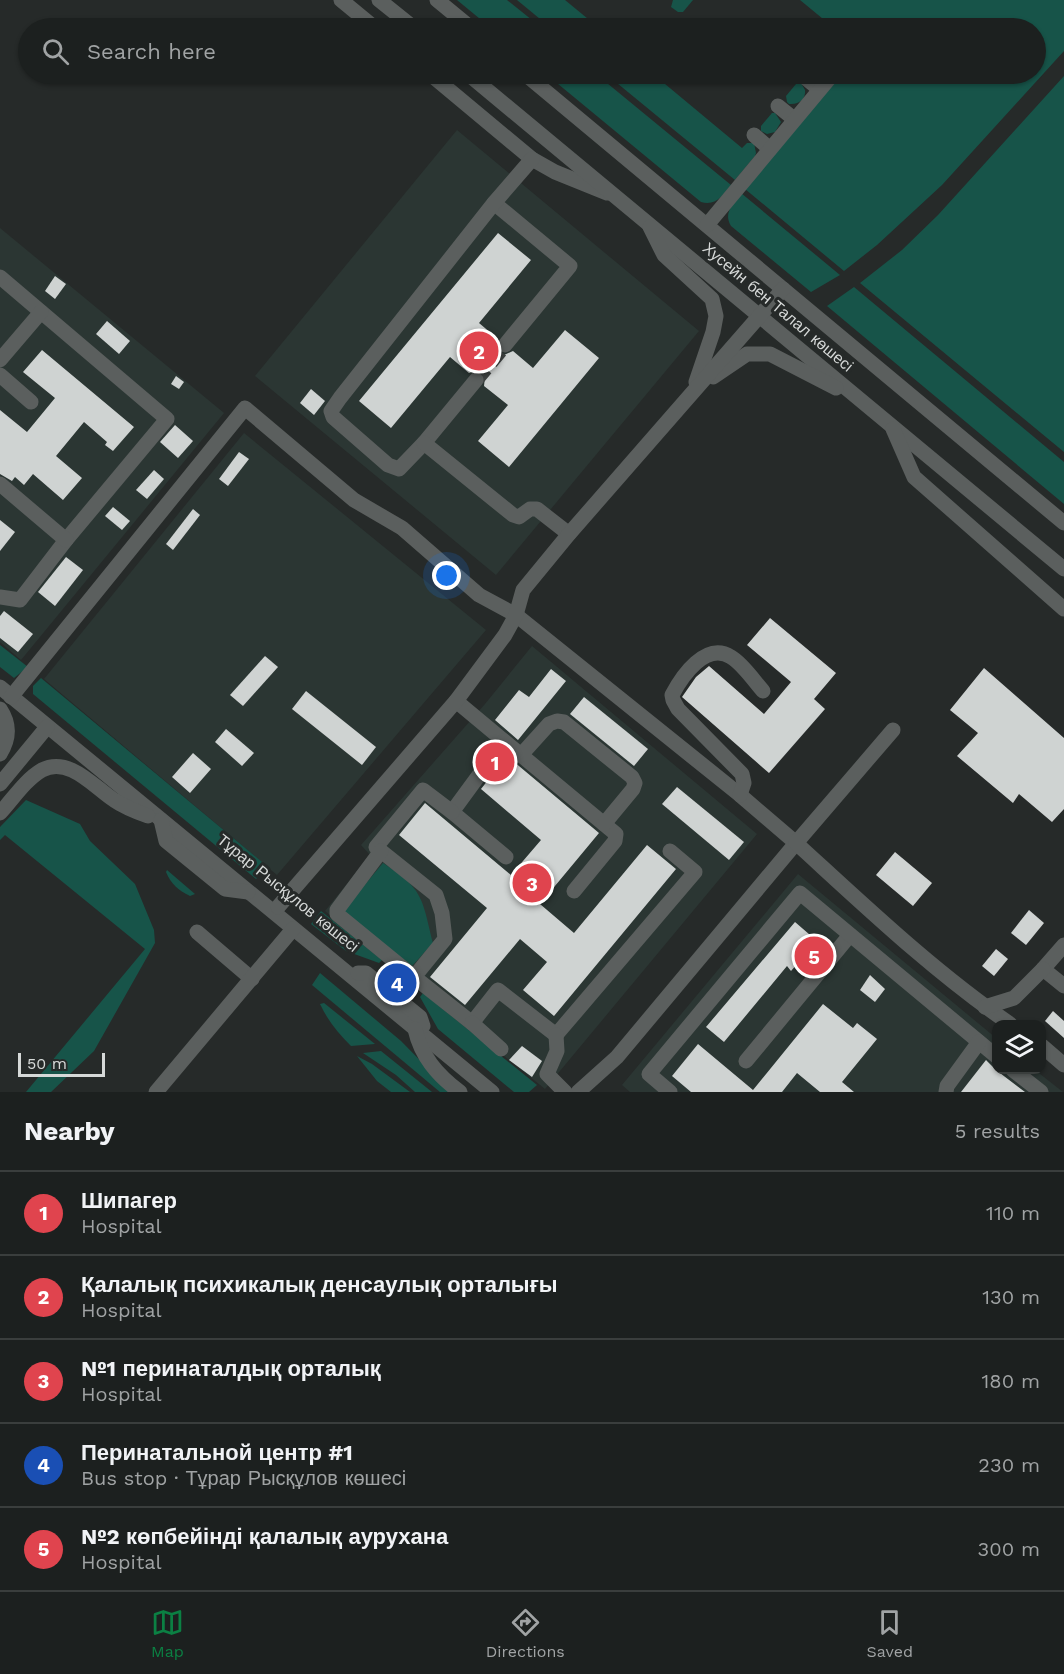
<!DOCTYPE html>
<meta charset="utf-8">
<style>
:root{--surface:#1c201f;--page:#252828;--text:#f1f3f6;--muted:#a0a3a4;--line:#3a3e3d;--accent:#0b8043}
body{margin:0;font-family:"Work Sans",sans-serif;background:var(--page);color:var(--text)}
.controls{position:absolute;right:18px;bottom:18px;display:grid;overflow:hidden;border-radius:12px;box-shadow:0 2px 4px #0004}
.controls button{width:54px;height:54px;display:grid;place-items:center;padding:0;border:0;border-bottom:2px solid var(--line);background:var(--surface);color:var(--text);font:30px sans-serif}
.scale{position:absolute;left:18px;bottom:15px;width:87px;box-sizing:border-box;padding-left:6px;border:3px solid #d6d9d8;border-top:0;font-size:16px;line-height:21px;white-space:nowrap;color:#d6d9d8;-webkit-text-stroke:4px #262a29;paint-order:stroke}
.you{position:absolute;left:447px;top:576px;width:21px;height:21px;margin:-15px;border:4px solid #fff;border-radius:50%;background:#1a73e8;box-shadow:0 0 0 9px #1a73e833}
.badge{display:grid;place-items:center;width:39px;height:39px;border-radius:50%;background:var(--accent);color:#fff;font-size:20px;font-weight:700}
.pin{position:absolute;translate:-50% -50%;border:3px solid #fff;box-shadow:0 2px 6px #0006}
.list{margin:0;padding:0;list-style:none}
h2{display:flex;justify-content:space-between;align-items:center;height:78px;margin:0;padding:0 24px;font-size:26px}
h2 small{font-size:20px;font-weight:400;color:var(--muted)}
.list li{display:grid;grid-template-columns:39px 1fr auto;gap:18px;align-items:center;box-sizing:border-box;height:84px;padding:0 24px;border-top:2px solid var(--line)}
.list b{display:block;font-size:22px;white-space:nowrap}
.list p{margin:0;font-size:20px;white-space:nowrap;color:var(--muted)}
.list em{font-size:20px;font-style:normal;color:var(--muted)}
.icon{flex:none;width:33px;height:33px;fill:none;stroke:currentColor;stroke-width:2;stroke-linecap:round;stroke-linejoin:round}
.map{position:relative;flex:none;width:1064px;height:1092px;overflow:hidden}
.search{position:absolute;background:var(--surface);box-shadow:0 2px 4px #0004;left:18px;right:18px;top:18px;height:66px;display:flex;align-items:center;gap:15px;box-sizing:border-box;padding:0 21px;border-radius:33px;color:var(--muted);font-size:22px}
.sheet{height:498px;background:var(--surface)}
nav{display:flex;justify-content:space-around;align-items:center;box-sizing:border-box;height:84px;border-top:2px solid var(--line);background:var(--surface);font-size:16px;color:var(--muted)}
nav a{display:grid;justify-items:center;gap:3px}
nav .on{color:var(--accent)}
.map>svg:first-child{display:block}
.built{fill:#2b3633}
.green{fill:#175449}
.building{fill:#cfd3d2}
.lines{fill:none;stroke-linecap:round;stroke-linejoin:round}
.minor-tunnel{stroke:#404443;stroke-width:15;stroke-dasharray:15 8;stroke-linecap:butt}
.minor{stroke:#5b5f5e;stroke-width:15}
.labels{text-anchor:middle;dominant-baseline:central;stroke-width:6;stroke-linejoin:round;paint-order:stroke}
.street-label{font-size:16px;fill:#d6d9d8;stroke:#262a29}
</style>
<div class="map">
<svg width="1064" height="1092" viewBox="0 0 1064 1092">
<rect width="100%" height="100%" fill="#262a29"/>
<g class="built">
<polygon points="457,130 699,331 496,575 255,376"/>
<polygon points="0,228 224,413 21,660 0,642"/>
<polygon points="244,433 486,630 277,875 44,679"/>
<polygon points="532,646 757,834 545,1089 325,911 370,855 361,845 485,704"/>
<polygon points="798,874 996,1038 996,1070 1035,1070 1063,1092 630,1092 622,1085"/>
</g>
<g class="green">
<polygon points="457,0 507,0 542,28 491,28"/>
<polygon points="517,0 565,0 599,28 551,28"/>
<polygon points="673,0 693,0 683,12 678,12 671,7"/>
<polygon points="800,0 1064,0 1064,51 942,185 877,245 844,271 745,189 842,74 1036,74 1036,28 834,28"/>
<path d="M546,74h50l135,111c-9,11 -15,21 -30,17z"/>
<polygon points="606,74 653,74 742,148 747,143 754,143 756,153 755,156 735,180"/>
<polygon points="1064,76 1064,452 860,283 902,250 938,215"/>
<path d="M801,83l4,7c1,9 -6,15 -16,14l-2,-2 -1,-6 10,-12z"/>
<polygon points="772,113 775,113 781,122 775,132 767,134 761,131 761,126"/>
<path d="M741,193l99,82 -29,17 -80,-66c-8,-13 2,-22 10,-33z"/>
<polygon points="854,287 1064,462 1064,504 827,306"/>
<polygon points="0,645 28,667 14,678 0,667"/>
<polygon points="41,678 268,867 256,879 33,694 33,686"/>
<polygon points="26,800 80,824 90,841 135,884 154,930 155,943 94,1051 51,1092 26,1092 145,949 5,835 0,840 0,827"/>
<path d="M383,863c41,26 39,36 50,80l-21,23 -70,-54z"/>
<path d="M167,870l28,24 -5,2c-12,-6 -19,-12 -24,-24z"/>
<polygon points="321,911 382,960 379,963 346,951 311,924"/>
<polygon points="320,973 401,1041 451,1092 440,1092 312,985"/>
<polygon points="423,993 537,1085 529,1092 514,1092 438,1029 420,997"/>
<path d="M324,1003l51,41 -24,2c-13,-13 -23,-25 -31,-42z"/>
<polygon points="381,1051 432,1092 415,1092 396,1075 363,1053"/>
<polygon points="357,1056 372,1064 410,1092 391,1092 377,1081"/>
</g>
<g class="building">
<polygon points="498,233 531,260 479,323 498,339 495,344 498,352 504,355 513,351 533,368 565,330 599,358 509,467 478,441 508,405 484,386 485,377 482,372 477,370 469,373 450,357 391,428 359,401"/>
<polygon points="55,276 66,284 55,299 45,291"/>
<polygon points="107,321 130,341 119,354 96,334"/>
<polygon points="42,350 134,427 113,451 105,445 107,442 84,422 56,456 82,478 63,500 33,474 24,485 15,477 12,481 0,474 0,410 27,432 55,398 23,372"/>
<polygon points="176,376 184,382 179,389 171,384"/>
<polygon points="311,389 325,401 314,415 300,403"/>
<polygon points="175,425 193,441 178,458 160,442"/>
<polygon points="239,452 249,459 228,486 219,479"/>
<polygon points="154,470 164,479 147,499 136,490"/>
<polygon points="113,507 130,521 122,530 105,516"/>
<polygon points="193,509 200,515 173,550 166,544"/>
<polygon points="0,520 15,532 0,551"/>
<polygon points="66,557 83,570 55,606 38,592"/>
<polygon points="4,611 33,634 18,652 0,638 0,616"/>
<polygon points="770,618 836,673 814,699 825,709 769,773 682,697 696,677 709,666 764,714 791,682 747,645"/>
<polygon points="265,656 278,667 243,706 230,695"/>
<polygon points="984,668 1064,738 1064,809 1052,822 1019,794 1013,803 957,756 978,733 950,710"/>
<polygon points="551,669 566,681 518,740 495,720 519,690 529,697"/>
<polygon points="306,691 376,747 362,765 292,709"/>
<polygon points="584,697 648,749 634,766 570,714"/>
<polygon points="226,729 254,753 242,766 215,742"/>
<polygon points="193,753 211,769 190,793 172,777"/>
<polygon points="507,756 599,833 540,904 574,933 647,845 676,869 554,1016 523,990 547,962 520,939 465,1005 430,977 487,908 399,835 425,803 511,875 541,840 481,789"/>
<polygon points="677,787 744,842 729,860 662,804"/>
<polygon points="895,852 932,883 913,906 876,875"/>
<polygon points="1029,910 1044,923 1026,945 1011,933"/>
<polygon points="795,922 817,941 791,971 787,966 724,1042 706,1027"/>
<polygon points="996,949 1008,959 994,976 982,966"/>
<polygon points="870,975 885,989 875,1002 860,990"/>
<polygon points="823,1004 853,1028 857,1023 877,1039 842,1082 854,1092 820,1092 797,1073 782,1092 691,1092 672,1076 698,1044 753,1090"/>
<polygon points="1053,1011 1064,1021 1064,1038 1045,1021"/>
<polygon points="522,1046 542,1061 532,1077 509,1060"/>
<polygon points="986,1060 996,1070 1025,1092 961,1092"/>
</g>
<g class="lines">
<polyline class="minor-tunnel" points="476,380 505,345"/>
<g class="minor">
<polyline points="341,0 375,28"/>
<polyline points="379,0 414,28"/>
<polyline points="437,0 471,28"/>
<polyline points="430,74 532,159 555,172 607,193"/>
<polyline points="468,74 1064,569"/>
<polyline points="525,74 1064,523"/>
<polyline points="803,76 819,89"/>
<polyline points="778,106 794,119"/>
<polyline points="754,135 770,149"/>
<polyline points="494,203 570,266 505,345"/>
<polyline points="707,225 833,74"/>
<polyline points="650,227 664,255 712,299 716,316 713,332 696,382"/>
<polyline points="0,277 167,419 66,540 20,600 0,597"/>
<polyline points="0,360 41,312"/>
<polyline points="0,375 31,402"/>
<polyline points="713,377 747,354 770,354 836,388"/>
<polyline points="476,380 424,443 399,469 388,465 333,417 331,411 340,398 494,203 532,159"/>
<polyline points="893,429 914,477 1064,609"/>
<polyline points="424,443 513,515 519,517 530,509 537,509 569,534"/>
<polyline points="0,484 66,540"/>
<polyline points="0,687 492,1092"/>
<polyline points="11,697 245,408 354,500 402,528 479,595 516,615 740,795 796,843 617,1057 578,1092"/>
<polyline points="456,701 616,834 615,841 574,891"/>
<path d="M0,709c10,15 10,29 0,45"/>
<path d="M893,730l-97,113c69,63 137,128 214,181"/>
<polyline points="504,741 452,812 506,857"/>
<polyline points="521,755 549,724 557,721 564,722 632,777 635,783 633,789 604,824"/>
<polyline points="0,784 47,727"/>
<path d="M740,795l4,-12 -2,-9 -64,-65 -5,-9 -1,-5c10,-19 34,-54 59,-38 12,7 23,24 32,34"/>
<polyline points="452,812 423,790 376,847 436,895 442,913 445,939 414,977 472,1023 498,990 556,1035 695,872 670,851"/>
<path d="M0,813c13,-14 25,-33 42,-43 27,-14 52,17 72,30 10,7 23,12 34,16"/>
<polyline points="161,820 166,841 225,889 248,892"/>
<polyline points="381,851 337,910 337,914 414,977"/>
<polyline points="278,907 456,701 505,635 516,615 523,590 569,534 783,289"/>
<polyline points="197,932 252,979"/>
<polyline points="1064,945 1043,969 1064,986"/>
<polyline points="358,973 366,973 420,1017 423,1026"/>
<polyline points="985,1007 1014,998 1043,969"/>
<polyline points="472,1023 501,1049"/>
<path d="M415,1029c6,27 22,46 45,63"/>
<polyline points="556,1035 557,1051 547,1074 565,1092"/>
<polyline points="1042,1046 1064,1065"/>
<polyline points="746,1061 850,935"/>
<polyline points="1013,1070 1041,1092"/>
<polyline points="156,1092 293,929"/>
<polyline points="670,1092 649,1074 800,893 996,1056"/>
<polyline points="946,1092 947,1086 979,1042"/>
</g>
</g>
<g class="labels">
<g class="street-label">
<text transform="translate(778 307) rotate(40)">Хусейн бен Талал көшесі</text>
<text transform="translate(288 893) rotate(39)">Тұрар Рысқұлов көшесі</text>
</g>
</g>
</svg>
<div class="controls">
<button><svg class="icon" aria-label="layers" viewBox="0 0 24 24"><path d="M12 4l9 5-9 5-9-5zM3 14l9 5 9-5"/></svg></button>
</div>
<div class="scale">50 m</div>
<div class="you"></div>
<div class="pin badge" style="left:495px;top:762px;background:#e0444e">1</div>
<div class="pin badge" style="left:479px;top:351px;background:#e0444e">2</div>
<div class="pin badge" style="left:532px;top:883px;background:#e0444e">3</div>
<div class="pin badge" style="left:397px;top:983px;background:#1a4fb4">4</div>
<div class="pin badge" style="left:814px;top:956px;background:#e0444e">5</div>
<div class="search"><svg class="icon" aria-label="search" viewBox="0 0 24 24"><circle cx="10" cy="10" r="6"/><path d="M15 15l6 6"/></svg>Search here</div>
</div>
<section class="sheet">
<h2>Nearby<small>5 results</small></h2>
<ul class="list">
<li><span class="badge" style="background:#e0444e">1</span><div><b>Шипагер</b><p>Hospital</p></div><em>110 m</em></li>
<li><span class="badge" style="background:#e0444e">2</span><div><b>Қалалық психикалық денсаулық орталығы</b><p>Hospital</p></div><em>130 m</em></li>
<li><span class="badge" style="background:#e0444e">3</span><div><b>№1 перинаталдық орталық</b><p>Hospital</p></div><em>180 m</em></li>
<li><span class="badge" style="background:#1a4fb4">4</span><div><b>Перинатальной центр #1</b><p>Bus stop · Тұрар Рысқұлов көшесі</p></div><em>230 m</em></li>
<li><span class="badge" style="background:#e0444e">5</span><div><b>№2 көпбейінді қалалық аурухана</b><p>Hospital</p></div><em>300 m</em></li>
</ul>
</section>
<nav>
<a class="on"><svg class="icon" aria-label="map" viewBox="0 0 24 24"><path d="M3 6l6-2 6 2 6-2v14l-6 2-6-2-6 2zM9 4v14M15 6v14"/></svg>Map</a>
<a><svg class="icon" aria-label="directions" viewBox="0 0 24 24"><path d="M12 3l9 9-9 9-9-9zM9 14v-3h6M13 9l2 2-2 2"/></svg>Directions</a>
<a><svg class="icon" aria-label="saved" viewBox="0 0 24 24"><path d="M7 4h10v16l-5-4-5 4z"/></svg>Saved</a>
</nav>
